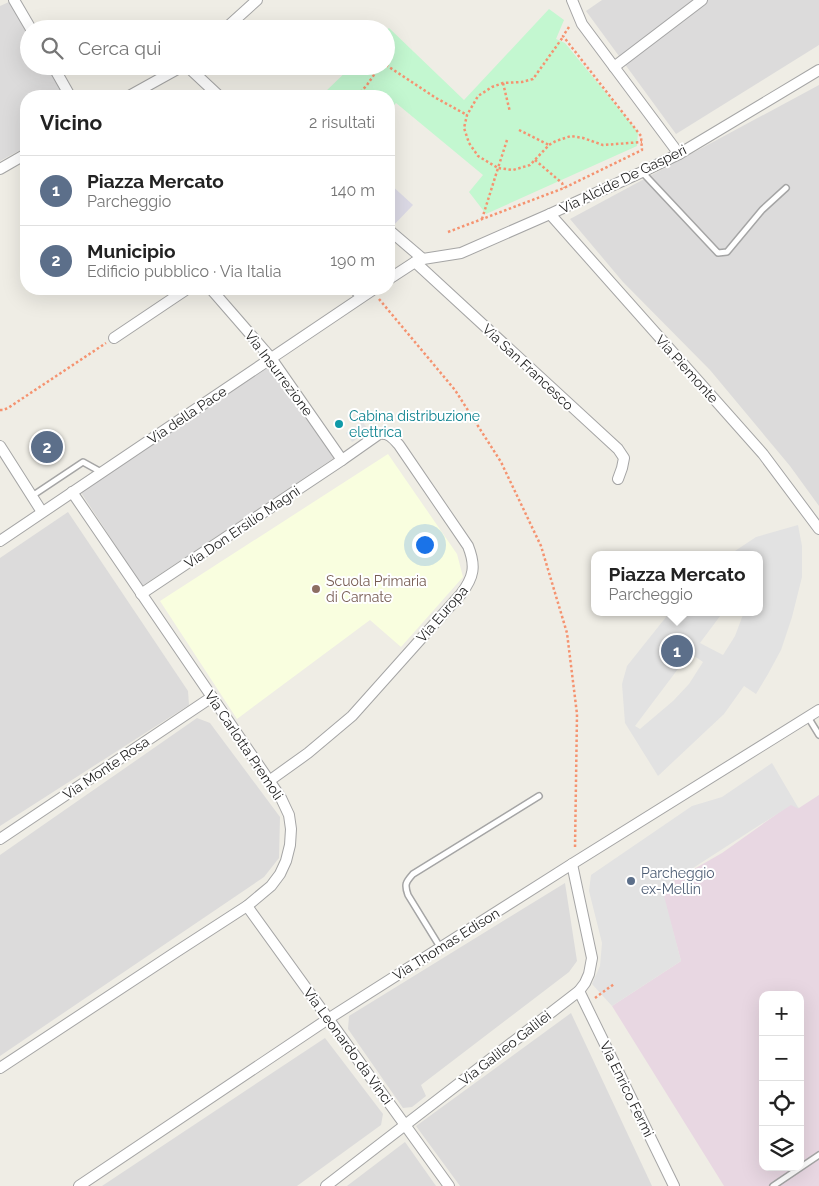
<!DOCTYPE html>
<html lang="it">
<meta charset="utf-8">
<style>
:root{--surface:#fff;--page:#f2f2f2;--text:#222;--muted:#767676;--line:#e0e0e0;--accent:#2563eb}
body{margin:0;font-family:Raleway,sans-serif;background:var(--page);color:var(--text)}
.controls{position:absolute;right:15px;bottom:15px;display:grid;overflow:hidden;border-radius:10px;box-shadow:0 5px 20px #0002}
.controls button{width:45px;height:45px;display:grid;place-items:center;padding:0;border:0;border-bottom:1px solid var(--line);background:var(--surface);color:var(--text);font:25px sans-serif}
.you{position:absolute;left:424px;top:544px;width:18px;height:18px;margin:-12px;border:4px solid #fff;border-radius:50%;background:#1a73e8;box-shadow:0 0 0 8px #1a73e833}
.badge{display:grid;place-items:center;width:32px;height:32px;border-radius:50%;background:var(--accent);color:#fff;font-size:16px;font-weight:700}
.pin{position:absolute;translate:-50% -50%;border:2px solid #fff;box-shadow:0 1px 5px #0006}
.popup{position:absolute;left:591px;top:551px;width:172px;height:65px;box-sizing:border-box;display:grid;place-content:center;border-radius:10px;background:var(--surface);filter:drop-shadow(0 1px 4px #0005);font-size:16px;white-space:nowrap;color:var(--muted)}
.popup b{font-size:19px;color:var(--text)}
.popup::after{content:'';position:absolute;left:50%;top:100%;margin-left:-10px;border:10px solid transparent;border-top-color:var(--surface)}
.list{margin:0;padding:0;list-style:none}
h2{display:flex;justify-content:space-between;align-items:center;height:65px;margin:0;padding:0 20px;font-size:21px}
h2 small{font-size:16px;font-weight:400;color:var(--muted)}
.list li{display:grid;grid-template-columns:32px 1fr auto;gap:15px;align-items:center;box-sizing:border-box;height:70px;padding:0 20px;border-top:1px solid var(--line)}
.list b{display:block;font-size:19px;white-space:nowrap}
.list p{margin:0;font-size:16px;white-space:nowrap;color:var(--muted)}
.list em{font-size:16px;font-style:normal;color:var(--muted)}
.icon{flex:none;width:28px;height:28px;fill:none;stroke:currentColor;stroke-width:2;stroke-linecap:round;stroke-linejoin:round}
.map{position:relative;flex:none;width:819px;height:1186px;overflow:hidden}
.search{position:absolute;background:var(--surface);box-shadow:0 5px 20px #0002;left:20px;top:20px;width:375px;height:55px;display:flex;align-items:center;gap:12px;box-sizing:border-box;padding:0 18px;border-radius:28px;color:var(--muted);font-size:19px}
.panel{position:absolute;background:var(--surface);box-shadow:0 5px 20px #0002;left:20px;top:90px;width:375px;height:205px;border-radius:20px}
.map>svg:first-child{display:block}
.residential{fill:#dcdbdb}
.industrial{fill:#e8d7e2;fill-rule:evenodd}
.education{fill:#f9fedf}
.park{fill:#c3f7d0}
.parking{fill:#e2e2e2;fill-rule:evenodd}
.plaza{fill:#dbd9e5}
.lines{fill:none;stroke-linecap:round;stroke-linejoin:round}
.lane-casing{stroke:#a5a5a5;stroke-width:8}
.street-casing{stroke:#a5a5a5;stroke-width:12}
.path{stroke:#f59370;stroke-width:2.5;stroke-dasharray:2.5 2.5;stroke-linecap:butt}
.lane{stroke:#fff;stroke-width:5}
.street{stroke:#fff;stroke-width:10}
.culture-dot{fill:#0f9aa8;stroke:#fff;stroke-width:2}
.education-dot{fill:#8d6e63;stroke:#fff;stroke-width:2}
.service-dot{fill:#5c6f8a;stroke:#fff;stroke-width:2}
.labels{text-anchor:middle;dominant-baseline:central;stroke-width:4;stroke-linejoin:round;paint-order:stroke}
.street-label{font-size:14px;fill:#1e1e1e;stroke:#fff}
.culture-label{font-size:14px;fill:#0d838f;stroke:#fff;text-anchor:start}
.education-label{font-size:14px;fill:#785e54;stroke:#fff;text-anchor:start}
.service-label{font-size:14px;fill:#4e5e75;stroke:#fff;text-anchor:start}
</style>
<div class="map">
<svg width="819" height="1186" viewBox="0 0 819 1186">
<rect width="100%" height="100%" fill="#efede5"/>
<g class="residential">
<polygon points="602,0 819,0 819,45 676,134 586,11"/>
<polygon points="9,2 29,35 29,66 47,66 65,96 26,96 26,147 0,161 0,6"/>
<polygon points="819,85 819,506 790,466 710,370 623,282 570,219"/>
<polygon points="268,364 334,458 142,586 80,491"/>
<polygon points="68,512 188,691 189,705 0,826 0,558"/>
<polygon points="197,718 210,723 280,817 279,858 264,877 0,1056 0,855"/>
<polygon points="565,883 577,961 569,972 421,1085 426,1096 412,1107 403,1108 348,1029 349,1016"/>
<polygon points="571,1013 652,1186 460,1186 416,1126"/>
<polygon points="325,1038 383,1114 381,1125 297,1186 102,1186"/>
<polygon points="405,1142 436,1186 347,1186"/>
</g>
<path class="industrial" d="M819,795v391h-95l-112,-180 69,-45 -20,-73 61,-35 69,-49 8,4zM763,995h37v172h-37z"/>
<polygon class="education" points="388,454 457,554 463,577 401,647 370,620 237,719 160,601"/>
<polygon class="park" points="549,9 564,20 556,39 565,43 638,132 637,146 486,214 469,192 483,175 396,103 389,110 389,96 330,96 325,92 352,66 386,66 386,30 389,28 464,100"/>
<g class="parking">
<polygon points="363,422 369,431 352,442 346,433"/>
<path d="M798,525l4,21v31l-10,40 -11,33 -13,24 -12,20 -12,-8 -20,28 -66,62 -33,-53 -3,-39 5,-18 43,-54h53l-23,31 23,12 12,-19 9,-24h16v-57h-31l27,-18zM690,653l13,9 -14,22 -16,17 -33,28 -5,-3z"/>
<polygon points="772,763 799,809 791,805 662,888 681,961 612,1006 592,984 600,966 602,943 589,891 591,875 692,806 722,797"/>
</g>
<polygon class="plaza" points="389,183 413,205 389,230"/>
<g class="lines">
<g class="lane-casing">
<g id="lane">
<polyline points="642,172 718,253 727,252 762,210 786,188"/>
<polyline points="32,496 83,462 101,472"/>
<polyline points="808,717 819,735"/>
<path d="M440,947l-32,-52c-4,-11 -2,-13 5,-21l126,-78"/>
<polyline points="773,1186 819,1155"/>
</g>
</g>
<g class="street-casing">
<g id="street">
<polyline points="14,0 31,29"/>
<polyline points="572,0 582,24 679,154"/>
<polyline points="225,29 257,0"/>
<polyline points="53,66 70,96"/>
<polyline points="187,66 219,96"/>
<polyline points="614,67 702,0"/>
<polyline points="129,96 183,66"/>
<polyline points="0,169 26,154"/>
<polyline points="550,214 763,454 819,529"/>
<polyline points="389,230 423,259"/>
<polyline points="415,262 618,449 624,458 622,468 618,479"/>
<polyline points="389,279 415,262 423,259 461,253 550,214 642,172 679,154 819,70"/>
<polyline points="211,289 271,358 342,460"/>
<polyline points="354,289 362,296"/>
<polyline points="114,338 187,289"/>
<polyline points="0,446 42,512"/>
<polyline points="0,541 374,289"/>
<path d="M141,594l201,-134 37,-26c10,-1 13,3 20,11l69,101c8,20 6,31 -7,48l-109,122 -44,37 -39,28"/>
<polyline points="0,839 212,697"/>
<polyline points="247,906 449,1186"/>
<polyline points="579,991 674,1186"/>
<polyline points="0,1068 176,952 247,906 271,886 280,874 286,861 290,845 291,829 289,815 281,798 72,492"/>
<polyline points="79,1186 328,1019 572,864 819,710"/>
<polyline points="326,1186 579,991 585,983 589,974 592,958 572,864"/>
</g>
</g>
<g class="path">
<polyline points="386,65 436,98 467,115"/>
<polyline points="503,83 510,112"/>
<polyline points="357,96 367,85 380,66"/>
<polyline points="519,130 549,145"/>
<polyline points="507,140 498,168 513,170 530,165 549,145 556,141 571,136 583,138 603,145 642,142"/>
<polyline points="535,160 562,183 564,188"/>
<polyline points="482,219 498,168 478,156 469,143 464,128 467,115 478,96 492,87 503,83 522,82 533,79 563,37"/>
<polyline points="448,232 564,188 642,150 641,136 563,36 569,27"/>
<polyline points="379,299 455,390 501,462 541,546 567,633 577,714 575,849"/>
<polyline points="0,410 3,410 8,408 106,343"/>
<polyline points="595,998 614,984"/>
</g>
<use href="#lane" class="lane"/>
<use href="#street" class="street"/>
</g>
<circle class="culture-dot" cx="339" cy="424" r="5"/>
<circle class="education-dot" cx="316" cy="589" r="5"/>
<circle class="service-dot" cx="631" cy="881" r="5"/>
<g class="labels">
<g class="street-label">
<text transform="translate(623 179) rotate(-26)">Via Alcide De Gasperi</text>
<text transform="translate(528 367) rotate(43)">Via San Francesco</text>
<text transform="translate(687 369) rotate(48)">Via Piemonte</text>
<text transform="translate(279 373) rotate(53)">Via Insurrezione</text>
<text transform="translate(187 415) rotate(-34)">Via della Pace</text>
<text transform="translate(242 527) rotate(-34)">Via Don Ersilio Magni</text>
<text transform="translate(442 614) rotate(-49)">Via Europa</text>
<text transform="translate(244 745) rotate(56)">Via Carlotta Premoli</text>
<text transform="translate(106 768) rotate(-34)">Via Monte Rosa</text>
<text transform="translate(446 944) rotate(-32)">Via Thomas Edison</text>
<text transform="translate(348 1046) rotate(54)">Via Leonardo da Vinci</text>
<text transform="translate(505 1048) rotate(-38)">Via Galileo Galilei</text>
<text transform="translate(627 1089) rotate(64)">Via Enrico Fermi</text>
</g>
<g class="culture-label">
<text x="349" y="416">Cabina distribuzione<tspan x="349" dy="16">elettrica</tspan></text>
</g>
<g class="education-label">
<text x="326" y="581">Scuola Primaria<tspan x="326" dy="16">di Carnate</tspan></text>
</g>
<g class="service-label">
<text x="641" y="873">Parcheggio<tspan x="641" dy="16">ex-Mellin</tspan></text>
</g>
</g>
</svg>
<div class="controls">
<button>+</button>
<button>−</button>
<button><svg class="icon" aria-label="locate" viewBox="0 0 24 24"><circle cx="12" cy="12" r="6"/><path d="M12 2v4M12 18v4M2 12h4M18 12h4"/></svg></button>
<button><svg class="icon" aria-label="layers" viewBox="0 0 24 24"><path d="M12 4l9 5-9 5-9-5zM3 14l9 5 9-5"/></svg></button>
</div>
<div class="you"></div>
<div class="pin badge" style="left:677px;top:651px;background:#5c6f8a">1</div>
<div class="popup"><b>Piazza Mercato</b>Parcheggio</div>
<div class="pin badge" style="left:47px;top:447px;background:#5c6f8a">2</div>
<div class="search"><svg class="icon" aria-label="search" viewBox="0 0 24 24"><circle cx="10" cy="10" r="6"/><path d="M15 15l6 6"/></svg>Cerca qui</div>
<section class="panel">
<h2>Vicino<small>2 risultati</small></h2>
<ul class="list">
<li><span class="badge" style="background:#5c6f8a">1</span><div><b>Piazza Mercato</b><p>Parcheggio</p></div><em>140 m</em></li>
<li><span class="badge" style="background:#5c6f8a">2</span><div><b>Municipio</b><p>Edificio pubblico · Via Italia</p></div><em>190 m</em></li>
</ul>
</section>
</div>
